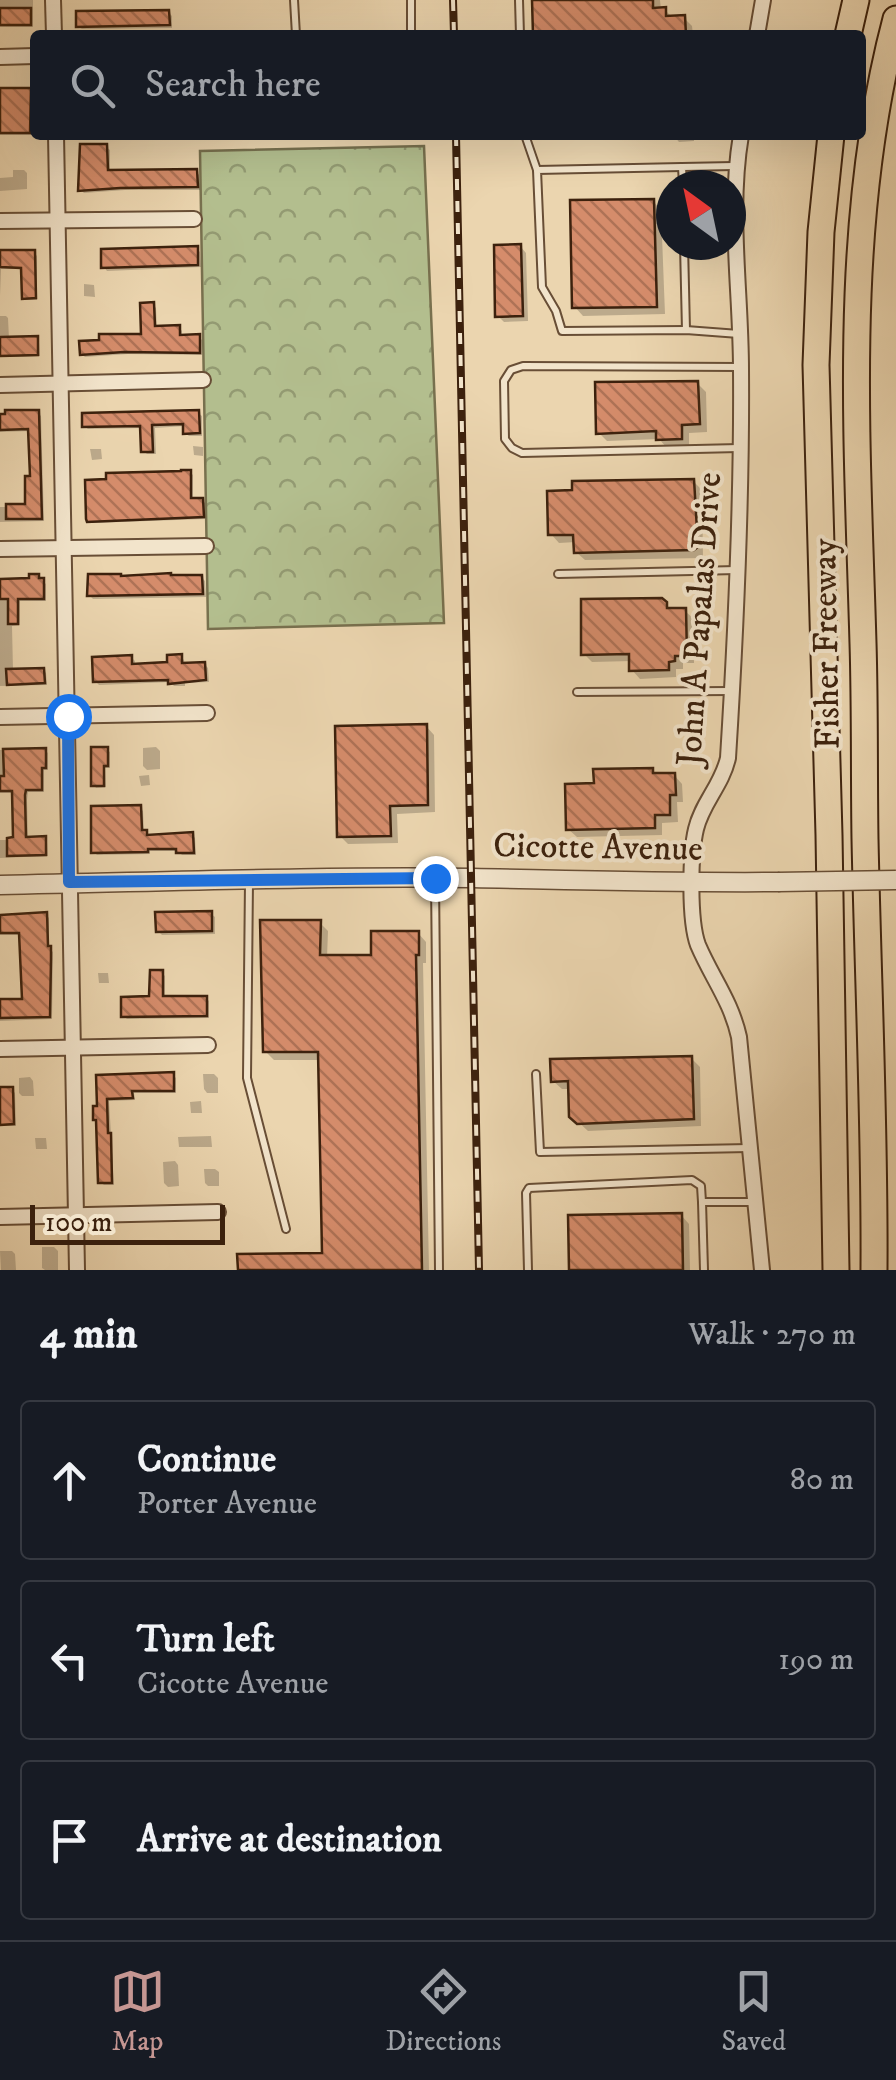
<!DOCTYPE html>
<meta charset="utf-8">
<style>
:root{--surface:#171b24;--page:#242831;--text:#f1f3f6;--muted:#9ea1a6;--line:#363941;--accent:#c59692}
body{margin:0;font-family:"IM FELL DW Pica",serif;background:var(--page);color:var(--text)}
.compass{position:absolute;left:656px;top:170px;width:90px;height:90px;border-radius:50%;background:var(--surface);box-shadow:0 10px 40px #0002;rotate:327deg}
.scale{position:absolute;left:30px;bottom:25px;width:195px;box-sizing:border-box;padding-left:10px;border:5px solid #3c210d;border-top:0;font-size:28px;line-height:35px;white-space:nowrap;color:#3c210d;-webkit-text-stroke:8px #f2e4cb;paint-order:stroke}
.stop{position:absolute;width:30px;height:30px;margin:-22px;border:8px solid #1a73e8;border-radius:50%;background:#fff}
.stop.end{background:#1a73e8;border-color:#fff;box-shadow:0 2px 10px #0008}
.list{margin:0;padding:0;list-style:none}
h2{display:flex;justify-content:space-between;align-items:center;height:130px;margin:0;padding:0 40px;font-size:42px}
h2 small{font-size:32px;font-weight:400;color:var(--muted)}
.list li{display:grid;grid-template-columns:65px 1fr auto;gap:30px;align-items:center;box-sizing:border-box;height:160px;margin:0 20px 20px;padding:0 20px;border:2px solid var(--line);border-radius:10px}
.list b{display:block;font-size:38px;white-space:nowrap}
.list p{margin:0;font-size:32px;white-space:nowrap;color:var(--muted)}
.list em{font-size:32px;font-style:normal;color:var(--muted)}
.icon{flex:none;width:55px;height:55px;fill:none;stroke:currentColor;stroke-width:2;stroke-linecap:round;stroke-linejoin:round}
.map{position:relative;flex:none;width:896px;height:1270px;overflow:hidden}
.search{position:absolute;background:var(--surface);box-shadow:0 10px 40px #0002;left:30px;right:30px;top:30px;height:110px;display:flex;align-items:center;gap:25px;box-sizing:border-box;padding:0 35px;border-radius:10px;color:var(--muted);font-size:38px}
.sheet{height:670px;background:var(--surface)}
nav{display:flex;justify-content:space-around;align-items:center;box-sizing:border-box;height:140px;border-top:2px solid var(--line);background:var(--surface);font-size:28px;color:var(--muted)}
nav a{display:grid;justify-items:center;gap:5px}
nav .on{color:var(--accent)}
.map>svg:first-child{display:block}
.park{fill:url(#park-crowns);stroke:#78704e;stroke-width:2.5}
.shadow{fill:#0003}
.building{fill:url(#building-back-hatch);stroke:#3c210d;stroke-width:2.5}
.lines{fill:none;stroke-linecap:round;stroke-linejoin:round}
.service-casing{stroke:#684e36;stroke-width:10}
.minor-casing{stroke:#684e36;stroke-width:18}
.tertiary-casing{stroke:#684e36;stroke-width:21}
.motorway-casing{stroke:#3c210d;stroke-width:29}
.service{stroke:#f2e4cb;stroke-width:6}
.minor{stroke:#f2e4cb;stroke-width:14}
.tertiary{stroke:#f2e4cb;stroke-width:18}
.motorway{stroke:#ebd5af;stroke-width:25}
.rail-casing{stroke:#3c210d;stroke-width:8}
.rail{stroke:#f2e4cb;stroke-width:4;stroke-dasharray:11;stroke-linecap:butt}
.tertiary-bridge-casing{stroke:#684e36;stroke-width:21;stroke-linecap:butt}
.tertiary-bridge{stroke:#f2e4cb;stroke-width:18}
.route{stroke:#1a73e8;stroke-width:12}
.labels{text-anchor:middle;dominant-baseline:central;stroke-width:8;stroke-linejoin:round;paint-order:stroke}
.street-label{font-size:35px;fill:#3c210d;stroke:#f2e4cb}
</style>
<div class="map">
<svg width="896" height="1270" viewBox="0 0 896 1270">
<defs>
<pattern id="park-crowns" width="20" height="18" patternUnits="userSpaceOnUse" patternTransform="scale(2.5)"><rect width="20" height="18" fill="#b3be8e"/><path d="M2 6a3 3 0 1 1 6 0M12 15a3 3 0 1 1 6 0" fill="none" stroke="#939a72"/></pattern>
<pattern id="building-back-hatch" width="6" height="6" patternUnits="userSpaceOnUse" patternTransform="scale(2.5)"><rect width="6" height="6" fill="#d58c6b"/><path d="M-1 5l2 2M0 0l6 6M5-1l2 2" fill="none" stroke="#ae7256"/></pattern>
</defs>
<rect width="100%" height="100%" fill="#ebd5af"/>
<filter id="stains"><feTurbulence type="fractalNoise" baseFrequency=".002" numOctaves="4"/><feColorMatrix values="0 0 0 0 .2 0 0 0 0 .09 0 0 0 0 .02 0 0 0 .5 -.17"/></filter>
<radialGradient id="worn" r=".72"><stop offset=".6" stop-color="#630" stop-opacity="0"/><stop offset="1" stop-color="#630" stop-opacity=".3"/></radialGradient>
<polygon class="park" points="424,146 444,623 208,629 200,151"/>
<g class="shadow">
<rect x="0" y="0" width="33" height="27"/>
<polygon points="534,0 660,0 661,10 665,10 673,18 684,18 692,26 693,35 535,35"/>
<polygon points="168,12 172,16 172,28 82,29 78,26"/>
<polygon points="30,90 33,94 32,135 0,135 0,91"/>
<polygon points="673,135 694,135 694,141 679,142"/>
<polygon points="106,147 110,150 110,172 196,171 199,175 200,190 125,190 84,193 81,190"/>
<polygon points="13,170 24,170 27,173 27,189 0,191 0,178 13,177"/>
<polygon points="653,201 661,210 665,314 583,316 575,307"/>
<polygon points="520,246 526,253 528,321 504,322 498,316"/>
<polygon points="197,249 200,252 201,267 107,271 104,267"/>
<polygon points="0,253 34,253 37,256 37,300 27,300 24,298 24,269 1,269 0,296"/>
<polygon points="84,284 94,285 95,297 84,296"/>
<polygon points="153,305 156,308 157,328 179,327 182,331 182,337 199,337 202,340 202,355 128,354 85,357 82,354 144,336"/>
<polygon points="0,316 6,316 8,318 9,339 37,339 39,342 40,356 0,357"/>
<polygon points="697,383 706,392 707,432 689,433 689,447 667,448 659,439 607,441 599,433"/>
<polygon points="38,413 41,416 44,521 0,522 0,507 28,507 32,478 31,431 0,432 0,417"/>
<polygon points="198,413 202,416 202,436 189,436 185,433 185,426 155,428 156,454 147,454 144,451 143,428 88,429 84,426"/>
<polygon points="193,446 203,447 203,456 194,455"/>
<polygon points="90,449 101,449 102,459 92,460"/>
<polygon points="190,472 193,475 193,500 202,500 205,503 205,519 92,523 90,520"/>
<polygon points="693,481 702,490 703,558 585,560 576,552 576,542 559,543 551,534"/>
<polygon points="38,577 46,584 46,601 20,601 20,625 12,626 13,671 43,670 46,673 47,685 0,686 0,581 31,581"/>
<polygon points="201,577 205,581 206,597 93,599 89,595"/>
<polygon points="661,601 672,611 685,611 694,619 694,663 683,663 683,669 676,669 676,677 640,679 632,670 632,661 592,662 584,654"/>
<polygon points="131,657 135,661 135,666 170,664 181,657 184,660 185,666 204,664 208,668 209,682 185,683 185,686 174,686 170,682 99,685 95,681"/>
<polygon points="426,726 434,735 435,812 397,814 398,843 348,844 340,836"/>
<polygon points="156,747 160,751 160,769 147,770 143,766 143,748"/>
<polygon points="0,750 45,750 48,753 48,770 44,770 44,792 28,792 27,800 28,839 45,839 47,842 48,856 0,858 0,840 16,840 15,793 0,793"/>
<polygon points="107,750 110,752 110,768 105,768 106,787 96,788 94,785"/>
<polygon points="652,770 657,776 674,775 682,784 683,802 677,802 678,822 662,823 662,835 577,837 568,829 596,786"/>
<polygon points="149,775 150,785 141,786 139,776"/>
<polygon points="140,808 143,811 144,833 150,837 192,835 195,838 196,855 182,855 178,851 150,851 150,854 97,855 94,852"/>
<polygon points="211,914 215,917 215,934 162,935 158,931"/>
<polygon points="46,915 49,918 49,948 53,952 52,1019 0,1021 0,1002 25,1001 22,935 0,935 0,917"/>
<polygon points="320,923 328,931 327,958 374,957 418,933 426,942 426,963 423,963 429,1270 240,1270 325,1255 321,1060 274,1060 265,1051"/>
<polygon points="98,973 108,973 109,983 99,983"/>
<polygon points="162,973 165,976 165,998 206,998 209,1001 209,1018 127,1019 124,1016 152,999"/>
<polygon points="691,1058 700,1067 701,1126 588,1131 572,1116 571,1089 562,1089 553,1081"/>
<polygon points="203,1074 214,1074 218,1078 218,1093 207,1093 204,1089"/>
<polygon points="173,1075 176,1078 176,1093 134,1093 135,1100 109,1101 114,1185 104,1185 100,1182 99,1077"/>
<polygon points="30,1077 33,1081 34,1096 22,1096 19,1093 19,1078"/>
<polygon points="0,1090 12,1090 15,1093 16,1126 5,1126 2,1124"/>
<polygon points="201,1101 202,1113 191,1113 190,1102"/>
<polygon points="211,1136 212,1147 179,1147 178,1137"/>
<polygon points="35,1138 46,1138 47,1149 36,1149"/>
<polygon points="175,1161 178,1165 179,1186 168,1187 164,1183 163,1162"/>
<polygon points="204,1169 215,1169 219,1172 219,1186 208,1186 205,1183"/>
<polygon points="681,1215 689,1224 690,1270 571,1270"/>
<polygon points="42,1247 54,1247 58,1251 58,1270 45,1270 42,1268"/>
<polygon points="0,1251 12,1251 15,1254 16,1270 1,1270"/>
</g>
<g class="building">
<polygon points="532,0 653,0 653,8 666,7 666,16 685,15 686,35 533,35"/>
<rect x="0" y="8" width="31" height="17"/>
<polygon points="169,10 170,25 76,27 76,11"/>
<polygon points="0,88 31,88 30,133 0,133"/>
<polygon points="80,144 107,144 108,170 197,169 198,187 120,188 78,191"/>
<polygon points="654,199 657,307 572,308 570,200"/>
<polygon points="521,244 523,316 495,317 494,245"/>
<polygon points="198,246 198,265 101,268 101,249"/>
<polygon points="0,250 35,250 36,298 22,299 21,268 0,267"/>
<polygon points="154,302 155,326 180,325 180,335 200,334 200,353 124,352 80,355 79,341 99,340 99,334 141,334 140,303"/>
<polygon points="38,336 38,355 0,356 0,337"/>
<polygon points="698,381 700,424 682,425 682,439 656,440 656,431 596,434 595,382"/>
<polygon points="5,410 39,410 42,519 6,519 6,504 25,504 25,476 30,476 28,429 0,430 0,414 5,414"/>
<polygon points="199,410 200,433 183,434 183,424 152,425 153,452 141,452 140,426 82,427 82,413"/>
<polygon points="181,470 191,470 191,498 203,498 204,517 87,522 86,519 85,480 106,479 106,473 181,471"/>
<polygon points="694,479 698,547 694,550 574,553 573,535 548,535 547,491 572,490 572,481"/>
<polygon points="171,573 171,575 202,575 203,594 87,596 88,574 121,574 121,576"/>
<polygon points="29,574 39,574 39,578 44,578 44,599 18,599 18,624 8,624 8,599 0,599 0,579 29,578"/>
<polygon points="662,598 667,602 667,608 686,608 687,656 675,656 675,661 669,662 669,670 629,671 629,654 581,655 581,599"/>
<polygon points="182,654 182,663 205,662 206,680 168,684 168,680 93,682 92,657 132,655 132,664 167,662 167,655"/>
<polygon points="44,668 45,683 7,685 6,669"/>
<polygon points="427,724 428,805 390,806 391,836 337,837 335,726"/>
<polygon points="91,747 108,747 108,766 104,766 104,786 91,786"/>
<polygon points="46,748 46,768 42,768 42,790 26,790 25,795 26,837 46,836 46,855 7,856 7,838 13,837 12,791 0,791 0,776 4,776 3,749"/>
<polygon points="653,768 653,773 675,773 676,795 670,795 670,815 655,815 655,828 566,830 565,784 594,783 593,769"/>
<polygon points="141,805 142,830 147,830 147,835 193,832 194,853 176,853 176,849 148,849 148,852 91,853 91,806"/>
<polygon points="212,911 212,931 156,932 155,912"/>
<polygon points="47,912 48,946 51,946 51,959 50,1017 0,1018 0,999 22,999 19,933 0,933 0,915"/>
<polygon points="260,920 321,920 320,955 371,955 371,931 419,931 419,955 416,955 422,1270 238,1270 237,1254 322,1253 318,1052 263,1052"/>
<polygon points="150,970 163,970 163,996 207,996 207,1016 121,1017 121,997 149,996"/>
<polygon points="692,1056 694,1119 577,1124 569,1117 568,1081 551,1082 550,1059"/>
<polygon points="174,1072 174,1091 132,1091 133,1098 107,1099 108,1133 111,1133 112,1183 98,1183 96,1120 93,1120 93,1106 97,1106 96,1075"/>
<polygon points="0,1087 13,1087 14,1124 0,1125"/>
<polygon points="682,1213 683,1270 569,1270 568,1215"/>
</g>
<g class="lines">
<g class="service-casing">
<g id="service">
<polyline points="294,0 296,35"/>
<polyline points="519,0 520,35"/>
<polyline points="411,35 411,0"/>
<polyline points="525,135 537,170"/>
<polyline points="682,167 537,170 542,287 556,311 562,331 686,330 739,334"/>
<polyline points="683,185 682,167 734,166"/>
<polyline points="684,245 686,330"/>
<polyline points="739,448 522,453 512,448 505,439 504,381 511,370 523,366 741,367"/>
<polyline points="558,574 737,570"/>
<polyline points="577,692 731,691"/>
<polyline points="435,880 439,1270"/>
<polyline points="249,881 247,1078 286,1229"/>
<polyline points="536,1074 540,1152 749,1148"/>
<polyline points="702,1202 704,1270"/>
<polyline points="528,1270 526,1193 529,1188 692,1180 701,1186 702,1202 754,1202"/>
</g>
</g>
<g class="minor-casing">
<g id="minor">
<polyline points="53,0 54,35"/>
<polyline points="757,35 763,0"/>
<polyline points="0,57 35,56"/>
<polyline points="56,135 77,1270"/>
<path d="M741,135c-13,77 0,157 0,235 1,130 -5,260 -13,388 -6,27 -26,45 -32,71 -6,25 -7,92 2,116 14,33 33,56 41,92l23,233"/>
<polyline points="0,221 194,219"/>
<polyline points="0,385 203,380"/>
<polyline points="0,549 206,546"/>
<polyline points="0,717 207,713"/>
<polyline points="0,1049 208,1045"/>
<polyline points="0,1217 218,1212"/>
</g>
</g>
<g class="tertiary-casing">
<path id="tertiary" d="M0,885c157,-3 315,-9 473,-7 101,2 203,5 305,4"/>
</g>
<g class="motorway-casing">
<g id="motorway">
<polyline points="848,35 856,0"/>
<polyline points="831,135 821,232 816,365 829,835 836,1270"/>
<path d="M874,1270c1,-144 -6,-287 -9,-431 -1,-65 0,-131 -2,-196 -6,-209 -21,-420 33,-624"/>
</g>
</g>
<use href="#service" class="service"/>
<use href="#minor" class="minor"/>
<use href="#tertiary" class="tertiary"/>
<use href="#motorway" class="motorway"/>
<g class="rail-casing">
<g id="rail">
<polyline points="453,0 454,35"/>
<polyline points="456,135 479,1270"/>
</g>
</g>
<use href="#rail" class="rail"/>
<g class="tertiary-bridge-casing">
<polyline id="tertiary-bridge" points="778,882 896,880"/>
</g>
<use href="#tertiary-bridge" class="tertiary-bridge"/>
</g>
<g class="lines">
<polyline class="route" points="68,716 69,882 435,878"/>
</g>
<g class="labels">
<g class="street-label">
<text transform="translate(700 619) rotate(-86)">John A Papalas Drive</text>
<text transform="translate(827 644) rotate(-91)">Fisher Freeway</text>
<text transform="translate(598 848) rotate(1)">Cicotte Avenue</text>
</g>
</g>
<rect width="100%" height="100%" filter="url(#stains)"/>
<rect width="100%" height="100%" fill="url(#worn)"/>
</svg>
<svg class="compass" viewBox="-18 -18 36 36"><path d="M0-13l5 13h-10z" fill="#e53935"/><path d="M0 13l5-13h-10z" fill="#9ea1a6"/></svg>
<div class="scale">100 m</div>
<div class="stop" style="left:68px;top:716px"></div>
<div class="stop end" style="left:435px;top:878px"></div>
<div class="search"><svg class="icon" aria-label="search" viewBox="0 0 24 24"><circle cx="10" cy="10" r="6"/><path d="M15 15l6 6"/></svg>Search here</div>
</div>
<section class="sheet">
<h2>4 min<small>Walk · 270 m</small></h2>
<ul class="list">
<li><svg class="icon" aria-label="ahead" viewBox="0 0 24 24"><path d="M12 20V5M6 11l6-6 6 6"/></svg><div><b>Continue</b><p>Porter Avenue</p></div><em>80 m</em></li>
<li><svg class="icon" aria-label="left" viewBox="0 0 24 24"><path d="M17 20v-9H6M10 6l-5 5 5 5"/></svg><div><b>Turn left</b><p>Cicotte Avenue</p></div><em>190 m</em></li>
<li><svg class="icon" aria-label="arrive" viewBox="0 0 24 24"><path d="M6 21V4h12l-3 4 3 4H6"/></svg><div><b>Arrive at destination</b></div></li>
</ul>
</section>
<nav>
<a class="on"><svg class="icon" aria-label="map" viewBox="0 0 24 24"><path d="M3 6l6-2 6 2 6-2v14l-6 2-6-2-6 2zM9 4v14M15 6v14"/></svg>Map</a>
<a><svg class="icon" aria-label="directions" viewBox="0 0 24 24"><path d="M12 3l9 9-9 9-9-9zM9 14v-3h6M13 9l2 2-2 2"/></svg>Directions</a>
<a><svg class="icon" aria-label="saved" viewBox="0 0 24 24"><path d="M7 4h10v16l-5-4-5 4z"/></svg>Saved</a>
</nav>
